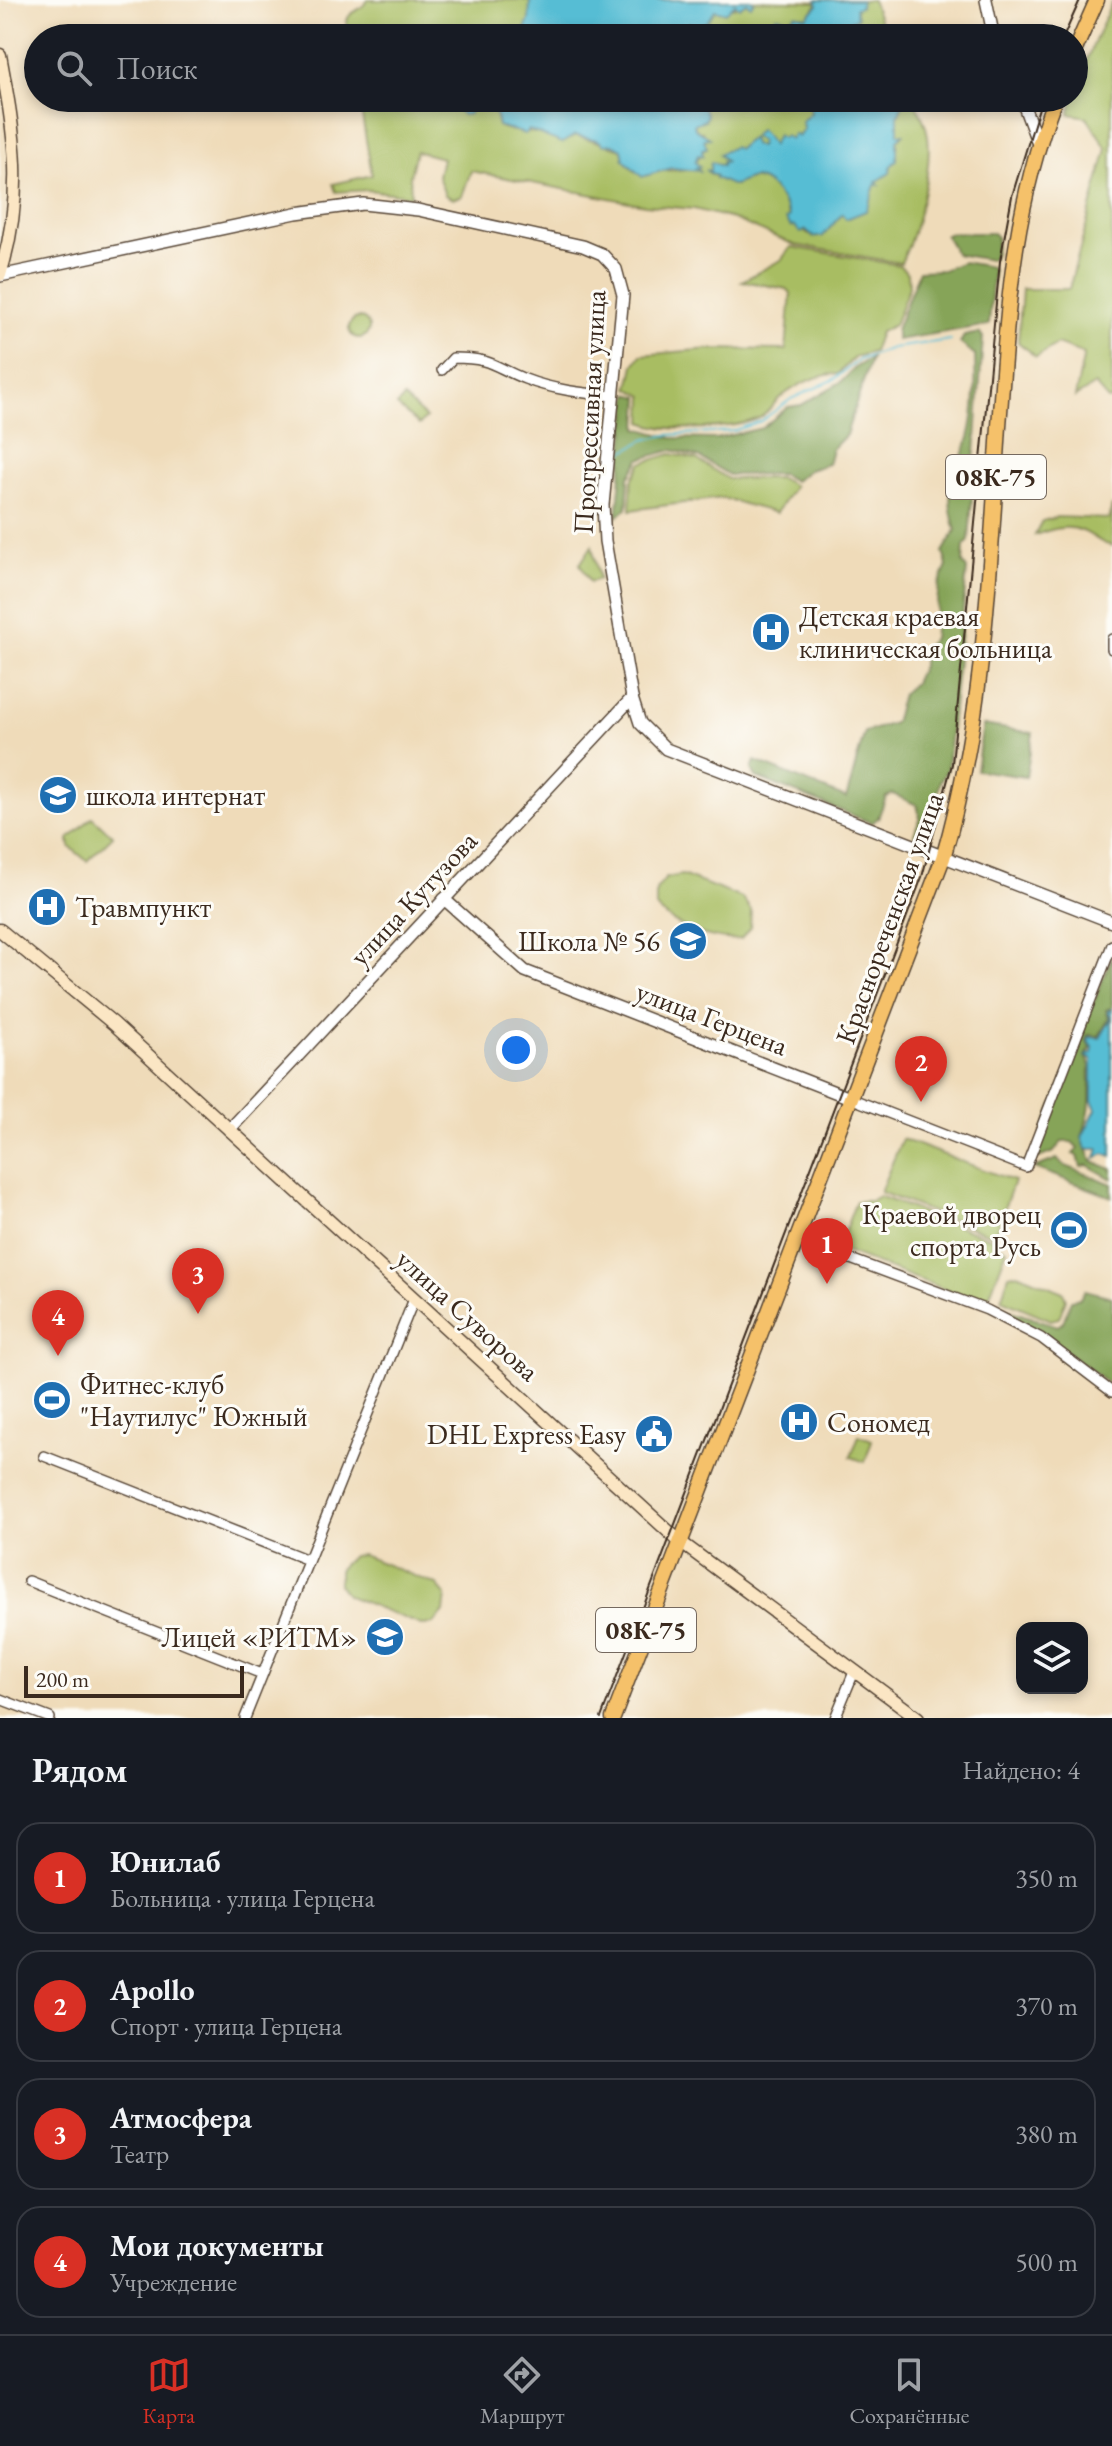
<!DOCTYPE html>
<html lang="ru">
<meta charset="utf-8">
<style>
:root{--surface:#171b24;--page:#20242c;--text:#f1f3f6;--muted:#9ea1a6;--line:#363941;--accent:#d93025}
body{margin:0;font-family:"EB Garamond",serif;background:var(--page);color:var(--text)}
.controls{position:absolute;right:24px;bottom:24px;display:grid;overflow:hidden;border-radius:16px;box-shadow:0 4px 12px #0003}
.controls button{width:72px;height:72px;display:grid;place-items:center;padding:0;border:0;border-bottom:2px solid var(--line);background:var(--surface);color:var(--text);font:40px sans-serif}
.scale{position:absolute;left:24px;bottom:20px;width:220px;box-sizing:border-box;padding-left:8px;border:4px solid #3b2a1e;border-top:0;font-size:22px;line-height:28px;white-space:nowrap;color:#3b2a1e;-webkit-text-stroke:6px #fdfcf7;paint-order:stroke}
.you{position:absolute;left:516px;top:1050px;width:28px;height:28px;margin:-20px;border:6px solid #fff;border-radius:50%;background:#1a73e8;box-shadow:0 0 0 12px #1a73e833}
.badge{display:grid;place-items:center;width:52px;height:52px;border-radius:50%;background:var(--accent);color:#fff;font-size:26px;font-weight:700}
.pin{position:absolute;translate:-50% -66px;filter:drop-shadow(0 2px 4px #0008)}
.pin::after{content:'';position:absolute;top:42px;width:28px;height:24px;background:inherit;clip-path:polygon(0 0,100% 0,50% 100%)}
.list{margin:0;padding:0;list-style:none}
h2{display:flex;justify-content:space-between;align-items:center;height:104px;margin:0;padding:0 32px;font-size:34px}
h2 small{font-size:26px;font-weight:400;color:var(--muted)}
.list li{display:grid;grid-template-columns:52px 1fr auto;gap:24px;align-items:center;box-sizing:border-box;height:112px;margin:0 16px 16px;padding:0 16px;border:2px solid var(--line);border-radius:24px}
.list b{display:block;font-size:30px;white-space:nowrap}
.list p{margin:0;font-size:26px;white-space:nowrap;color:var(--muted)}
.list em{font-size:26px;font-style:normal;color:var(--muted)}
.icon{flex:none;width:44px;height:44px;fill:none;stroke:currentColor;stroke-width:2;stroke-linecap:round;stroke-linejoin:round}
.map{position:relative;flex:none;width:1112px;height:1718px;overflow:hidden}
.search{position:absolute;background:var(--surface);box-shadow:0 4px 12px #0003;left:24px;right:24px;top:24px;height:88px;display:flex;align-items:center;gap:20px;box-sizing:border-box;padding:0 28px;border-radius:44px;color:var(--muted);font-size:30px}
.sheet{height:616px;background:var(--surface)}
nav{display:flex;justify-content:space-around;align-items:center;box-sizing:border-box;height:112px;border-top:2px solid var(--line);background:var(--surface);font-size:22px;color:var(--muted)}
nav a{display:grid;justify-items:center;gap:4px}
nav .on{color:var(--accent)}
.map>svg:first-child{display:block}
.green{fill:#a8bd62;stroke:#727440;stroke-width:2}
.forest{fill:#86a458;stroke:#60673b;stroke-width:2}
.water{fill:#56bdd4;stroke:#487479;stroke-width:2}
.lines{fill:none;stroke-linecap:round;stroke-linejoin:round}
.stream{stroke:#56bdd4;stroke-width:2}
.minor-casing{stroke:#564535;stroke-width:12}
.tertiary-casing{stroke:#564535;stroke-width:14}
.secondary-casing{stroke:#564535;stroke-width:15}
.primary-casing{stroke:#564535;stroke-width:17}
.minor{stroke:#fff;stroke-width:9}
.tertiary{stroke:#fff;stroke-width:11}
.secondary{stroke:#fbe6c4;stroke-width:12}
.primary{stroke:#f5c16b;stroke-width:14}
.tram{stroke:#3b2a1e;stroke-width:2}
.labels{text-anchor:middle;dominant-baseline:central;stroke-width:6;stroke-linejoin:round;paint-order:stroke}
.shield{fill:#fdfcf7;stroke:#75695f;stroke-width:2}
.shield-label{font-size:26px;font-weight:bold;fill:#3b2a1e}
.street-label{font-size:28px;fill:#3b2a1e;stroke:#fdfcf7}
.poi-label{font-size:28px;fill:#3b2a1e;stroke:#fdfcf7;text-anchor:start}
</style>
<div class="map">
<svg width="1112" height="1718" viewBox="0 0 1112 1718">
<rect width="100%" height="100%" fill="#fdfcf7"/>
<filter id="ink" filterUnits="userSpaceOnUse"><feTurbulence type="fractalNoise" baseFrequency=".0125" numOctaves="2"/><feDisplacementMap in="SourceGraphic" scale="16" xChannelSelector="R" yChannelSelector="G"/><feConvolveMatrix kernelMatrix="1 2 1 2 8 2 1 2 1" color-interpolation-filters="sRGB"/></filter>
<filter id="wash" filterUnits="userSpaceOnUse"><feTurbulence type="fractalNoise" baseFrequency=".006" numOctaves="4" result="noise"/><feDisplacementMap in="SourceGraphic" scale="32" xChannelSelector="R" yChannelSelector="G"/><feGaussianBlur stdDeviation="1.8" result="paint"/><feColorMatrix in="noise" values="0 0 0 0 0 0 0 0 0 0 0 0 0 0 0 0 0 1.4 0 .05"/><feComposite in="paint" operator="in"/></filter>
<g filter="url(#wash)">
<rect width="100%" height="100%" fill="#efdbb9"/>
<g class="green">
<path d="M368,0h162l2,3 -5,28 -6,7h-173c-5,-32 6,-19 20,-38z"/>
<polygon points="752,0 818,2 808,17 782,19 773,28 767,27 757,37 763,38 687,38 690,33 684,33 688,22 696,25 699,19 707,19 716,9 727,11 731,5 734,8 738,4 740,7"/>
<polygon points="861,0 872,0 886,38 876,38 872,30 865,38 857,34 859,28 851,20 857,18 855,8"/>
<polygon points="1112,2 1112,399 1108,400 1095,385 1075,397 1084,354 1057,344 1036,357 1018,342 1022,289 1069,289 1107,149 1087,117 1070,114 1074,89"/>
<path d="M359,98h85l19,17 11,-17h13l7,9 4,19c17,10 41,1 64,16l13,-7 47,14 2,11 11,11 64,-1 -4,-8 10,-15 -2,-15h-6l-3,-8 8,-15 -3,-11h109l4,15 -9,7 1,10 -6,7 -16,2 -10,6 -13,-15 -5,5 6,4v8l-8,-2 -1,-6 -13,10 -14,3 -2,5 5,6 -9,4 -6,-4 -3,10 25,12c5,-2 12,-6 17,-6 21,-3 39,27 37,43l26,15h8l20,-23 7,4 18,-11c3,-8 7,-22 10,-25 12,-15 23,-25 20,-42l6,-5 -6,-2 1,-18 8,-17h7c4,9 10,19 13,29 10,34 -10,105 -25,136l-106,-18 -62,-26 -39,-10 -49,-4 -174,-34 -9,25 -9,3 -8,-4 -7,-19 4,-18 -26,-7 -6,25 1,20 -42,-6 -33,2 -3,-8 39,-9z"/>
<path d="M791,247l108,18 9,8 1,14 -15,38 -14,7 -7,20 -18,5 -17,17c-20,0 -41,11 -57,23 -8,6 -13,17 -22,21 -23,11 -95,15 -116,4l1,-26 -15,-8 5,-23 7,-10 69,-6 76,1 5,-57 -4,-4 -45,-8 39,-21z"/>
<circle cx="359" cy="328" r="10"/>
<polygon points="404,398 426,418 419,425 397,406"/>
<polygon points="671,454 696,459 728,479 780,478 794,486 776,513 722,498 630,510 632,480 641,463"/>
<path d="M1112,505v41c-14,-3 -18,-11 -30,-15 -16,-7 -32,-1 -47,4l7,-14 15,-4 52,2z"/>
<polygon points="592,546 599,579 590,582 580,564"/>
<polygon points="92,817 113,836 87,861 70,847 69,839"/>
<path d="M682,875l60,23 9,12 -1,17 -9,12c-26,3 -68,-12 -85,-32v-17l10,-12z"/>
<polygon points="902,1139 1014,1181 994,1236 880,1192"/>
<polygon points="879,1196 993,1239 992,1243 1007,1249 986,1305 838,1249 856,1201 870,1201"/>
<polygon points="1017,1273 1063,1292 1066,1299 1059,1318 1051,1320 1001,1299 1009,1275"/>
<polygon points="859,1435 872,1440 865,1462 851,1457"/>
<polygon points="362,1555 437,1585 446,1596 444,1612 434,1624 421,1625 346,1595 339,1585 339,1569 352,1556"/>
</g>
<g class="forest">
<polygon points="951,233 993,233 997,237 994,257 990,260 956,254 945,235"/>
<polygon points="963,262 991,267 993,272 989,325 896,340 896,330 919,271 943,270"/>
<path d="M979,333l4,4 -14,204 -5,5 -1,17 4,6 -20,200 -7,13 -10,55 -6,4 -10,-6 6,-18 -3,-12 -24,-11 -7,3 -8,21 -6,5 -116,-46 -4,-8 3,-8 91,37c8,-22 11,-43 19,-66l29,-9 8,-29 12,-11 8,-17v-14l11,-14 6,-53 8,-19 -4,-14 13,-22c-14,-42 0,-50 12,-89 8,-26 8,-59 7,-86l-15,-12 4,-7z"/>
<polygon points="871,358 846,435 832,449 828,464 809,470 794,481 782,474 729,475 699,457 672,450 640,459 629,477 627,508 617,517 629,394 640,397 638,428 672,438 715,439 762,428 788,407 801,405 842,381 856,367"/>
<polygon points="983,725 1033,733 1026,777 976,770"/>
<path d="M1112,956v52l-6,2 3,9 -10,17 -11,-1 -2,4 5,9 -5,8c6,10 3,15 4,24 1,26 0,32 -8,57l10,24 20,8v10l-25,-14 -6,2 -3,-11 -5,-2 5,-6 -6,-6h-10l-8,10 -23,9z"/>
<polygon points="1057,1159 1063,1165 1112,1184 1112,1197 1034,1168"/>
<polygon points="1085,1290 1112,1297 1112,1386 1043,1334 990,1308 1005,1309 1058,1326 1063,1322 1071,1300 1080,1298"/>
</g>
<g class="water">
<polygon points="530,0 752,0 754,1 751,6 746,3 739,8 735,4 726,13 715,10 707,22 697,26 689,23 685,30 690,31 687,38 521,38 529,20"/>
<polygon points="816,0 861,0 860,7 855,8 857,18 851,21 858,26 858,34 865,37 872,30 876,38 756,37 761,30 767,30 766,27 773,28 772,21 777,16 790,20 796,14 807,17 818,5"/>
<polygon points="474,98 469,114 463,115 443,99"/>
<polygon points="487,98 699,98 707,115 705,120 694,124 695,129 710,138 704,139 707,148 702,149 703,156 698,155 695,162 700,167 696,168 699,171 672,168 642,177 624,160 622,149 613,144 604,145 598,140 575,135 562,143 529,130 525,134 498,126 494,107"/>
<path d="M808,98h98l-8,17v19h5l-6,6v20l-6,6 -1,7 -14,9 3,3h-4l-9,26 -20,8 -4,-5 -20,23h-8l-8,-7 -6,3 -5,-7 -4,1 -5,-8 3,-2c-2,-10 -18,-39 -36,-39 -9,1 -13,7 -22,7l-16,-7 1,-2 -11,-6 5,1 1,-9 11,4v-4h4l-7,-8 14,-7 5,2 13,-11 2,7 6,2 1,-6 -7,-5 7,-7 12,16 5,-10 5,3 3,-2 5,3 4,-5 4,3 5,-7 -1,-9 9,-8z"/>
<polygon points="1112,1009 1112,1157 1104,1154 1096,1158 1099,1149 1086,1149 1082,1137 1096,1109 1092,1101 1092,1060 1086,1056 1092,1053 1093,1047 1088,1041 1089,1037 1100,1038 1111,1019 1108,1011"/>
</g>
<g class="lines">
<polyline class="stream" points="623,452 644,440 666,435 733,431 761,421 791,399 833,380 859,360 892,348 951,340"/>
</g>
</g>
<g filter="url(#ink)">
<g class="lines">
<g class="minor-casing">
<g id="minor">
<path d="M442,370l11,-12c40,0 39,8 72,21 28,11 59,14 88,17"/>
<polyline points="1112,639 1112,649"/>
<polyline points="850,1098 1026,1167 1112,945"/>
<polyline points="797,1239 987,1310 1041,1338 1112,1392"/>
<polyline points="44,1456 308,1560"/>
<polyline points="28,1581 262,1674"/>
<polyline points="0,1699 50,1718"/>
<polyline points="245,1718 414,1299"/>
<polyline points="835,1718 854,1672"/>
</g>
</g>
<g class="tertiary-casing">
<g id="tertiary">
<polyline points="986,0 994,38"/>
<polyline points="1021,98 1038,144"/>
<polyline points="0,276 296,213 363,204 418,210 583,246 602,254 616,269 623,295 603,505 605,541 632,698 640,723 666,749 1112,922"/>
<polyline points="444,899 525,971 850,1098"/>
<polyline points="229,1130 632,698"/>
</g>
</g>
<g class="secondary-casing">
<g id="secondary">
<path d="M0,55c15,82 25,137 0,220"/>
<polyline points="0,930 114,1024 679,1541 918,1718"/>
</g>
</g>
<g class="primary-casing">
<g id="primary">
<polyline points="1074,52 1097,0"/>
<path d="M613,1718l330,-860c41,-140 47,-287 56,-432 9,-120 13,-214 56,-328"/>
</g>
</g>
<use href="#minor" class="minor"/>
<use href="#tertiary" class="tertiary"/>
<use href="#secondary" class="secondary"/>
<use href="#primary" class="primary"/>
<g class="tram">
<polyline points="1063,38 1080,0"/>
<polyline points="601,1718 922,877 952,764 1000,261 1012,196 1042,98"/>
</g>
</g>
</g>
<defs>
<g id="hospital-disc" transform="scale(2)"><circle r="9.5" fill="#1f6fb2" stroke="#fdfcf7"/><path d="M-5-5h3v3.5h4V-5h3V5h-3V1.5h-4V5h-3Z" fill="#fff"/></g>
<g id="school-disc" transform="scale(2)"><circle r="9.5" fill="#1f6fb2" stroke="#fdfcf7"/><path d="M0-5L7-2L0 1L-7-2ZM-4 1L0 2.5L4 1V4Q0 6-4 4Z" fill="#fff"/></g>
<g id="stadium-disc" transform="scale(2)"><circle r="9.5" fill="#1f6fb2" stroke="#fdfcf7"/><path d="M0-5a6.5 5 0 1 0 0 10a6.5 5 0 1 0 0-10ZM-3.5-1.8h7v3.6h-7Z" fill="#fff"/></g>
<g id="civic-disc" transform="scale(2)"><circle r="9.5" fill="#1f6fb2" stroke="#fdfcf7"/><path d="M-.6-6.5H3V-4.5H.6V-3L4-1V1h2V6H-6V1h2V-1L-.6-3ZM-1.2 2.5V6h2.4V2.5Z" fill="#fff"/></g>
</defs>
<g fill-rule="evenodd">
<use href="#hospital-disc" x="771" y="632"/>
<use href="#school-disc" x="58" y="795"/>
<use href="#hospital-disc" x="47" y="907"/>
<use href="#school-disc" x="688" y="941"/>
<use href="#stadium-disc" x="1069" y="1230"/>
<use href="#stadium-disc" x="52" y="1400"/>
<use href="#hospital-disc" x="799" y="1422"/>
<use href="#civic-disc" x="654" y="1434"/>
<use href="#school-disc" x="385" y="1637"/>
</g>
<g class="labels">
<g class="shield">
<rect x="946" y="455" width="100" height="44" rx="6"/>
<rect x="596" y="1608" width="100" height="44" rx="6"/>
</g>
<g class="shield-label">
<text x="996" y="477">08К-75</text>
<text x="646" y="1630">08К-75</text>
</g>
<g class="street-label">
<text transform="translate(589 412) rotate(-87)">Прогрессивная улица</text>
<text transform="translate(413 898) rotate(-47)">улица Кутузова</text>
<text transform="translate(889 918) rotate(-70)">Краснореченская улица</text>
<text transform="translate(712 1018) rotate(21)">улица Герцена</text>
<text transform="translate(468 1315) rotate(42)">улица Суворова</text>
</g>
<g class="poi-label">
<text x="799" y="616">Детская краевая<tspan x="799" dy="32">клиническая больница</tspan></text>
<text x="86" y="795">школа интернат</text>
<text x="75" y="907">Травмпункт</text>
<text x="660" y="941" text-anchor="end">Школа № 56</text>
<text x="1041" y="1214" text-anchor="end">Краевой дворец<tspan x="1041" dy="32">спорта Русь</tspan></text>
<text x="80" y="1384">Фитнес-клуб<tspan x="80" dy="32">"Наутилус" Южный</tspan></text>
<text x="827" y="1422">Сономед</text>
<text x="626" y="1434" text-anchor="end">DHL Express Easy</text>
<text x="357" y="1637" text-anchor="end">Лицей «РИТМ»</text>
</g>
</g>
</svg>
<div class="controls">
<button><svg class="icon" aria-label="layers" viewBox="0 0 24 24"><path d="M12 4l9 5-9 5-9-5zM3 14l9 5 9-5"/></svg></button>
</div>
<div class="scale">200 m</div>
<div class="you"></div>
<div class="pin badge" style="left:827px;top:1284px">1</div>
<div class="pin badge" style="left:921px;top:1102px">2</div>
<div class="pin badge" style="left:198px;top:1314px">3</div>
<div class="pin badge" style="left:58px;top:1356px">4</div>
<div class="search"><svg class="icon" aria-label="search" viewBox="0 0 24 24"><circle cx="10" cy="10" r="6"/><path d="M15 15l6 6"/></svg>Поиск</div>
</div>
<section class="sheet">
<h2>Рядом<small>Найдено: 4</small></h2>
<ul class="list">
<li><span class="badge">1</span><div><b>Юнилаб</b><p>Больница · улица Герцена</p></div><em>350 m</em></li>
<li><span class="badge">2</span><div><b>Apollo</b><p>Спорт · улица Герцена</p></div><em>370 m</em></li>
<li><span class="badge">3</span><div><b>Атмосфера</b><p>Театр</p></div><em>380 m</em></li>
<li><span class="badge">4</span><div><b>Мои документы</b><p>Учреждение</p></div><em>500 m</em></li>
</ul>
</section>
<nav>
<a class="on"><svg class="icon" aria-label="map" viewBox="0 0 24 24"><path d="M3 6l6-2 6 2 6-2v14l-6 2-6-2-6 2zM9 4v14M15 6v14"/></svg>Карта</a>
<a><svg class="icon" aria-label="directions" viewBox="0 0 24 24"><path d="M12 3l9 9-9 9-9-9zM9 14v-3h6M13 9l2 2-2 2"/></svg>Маршрут</a>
<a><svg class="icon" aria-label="saved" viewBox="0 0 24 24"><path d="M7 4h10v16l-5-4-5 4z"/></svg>Сохранённые</a>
</nav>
